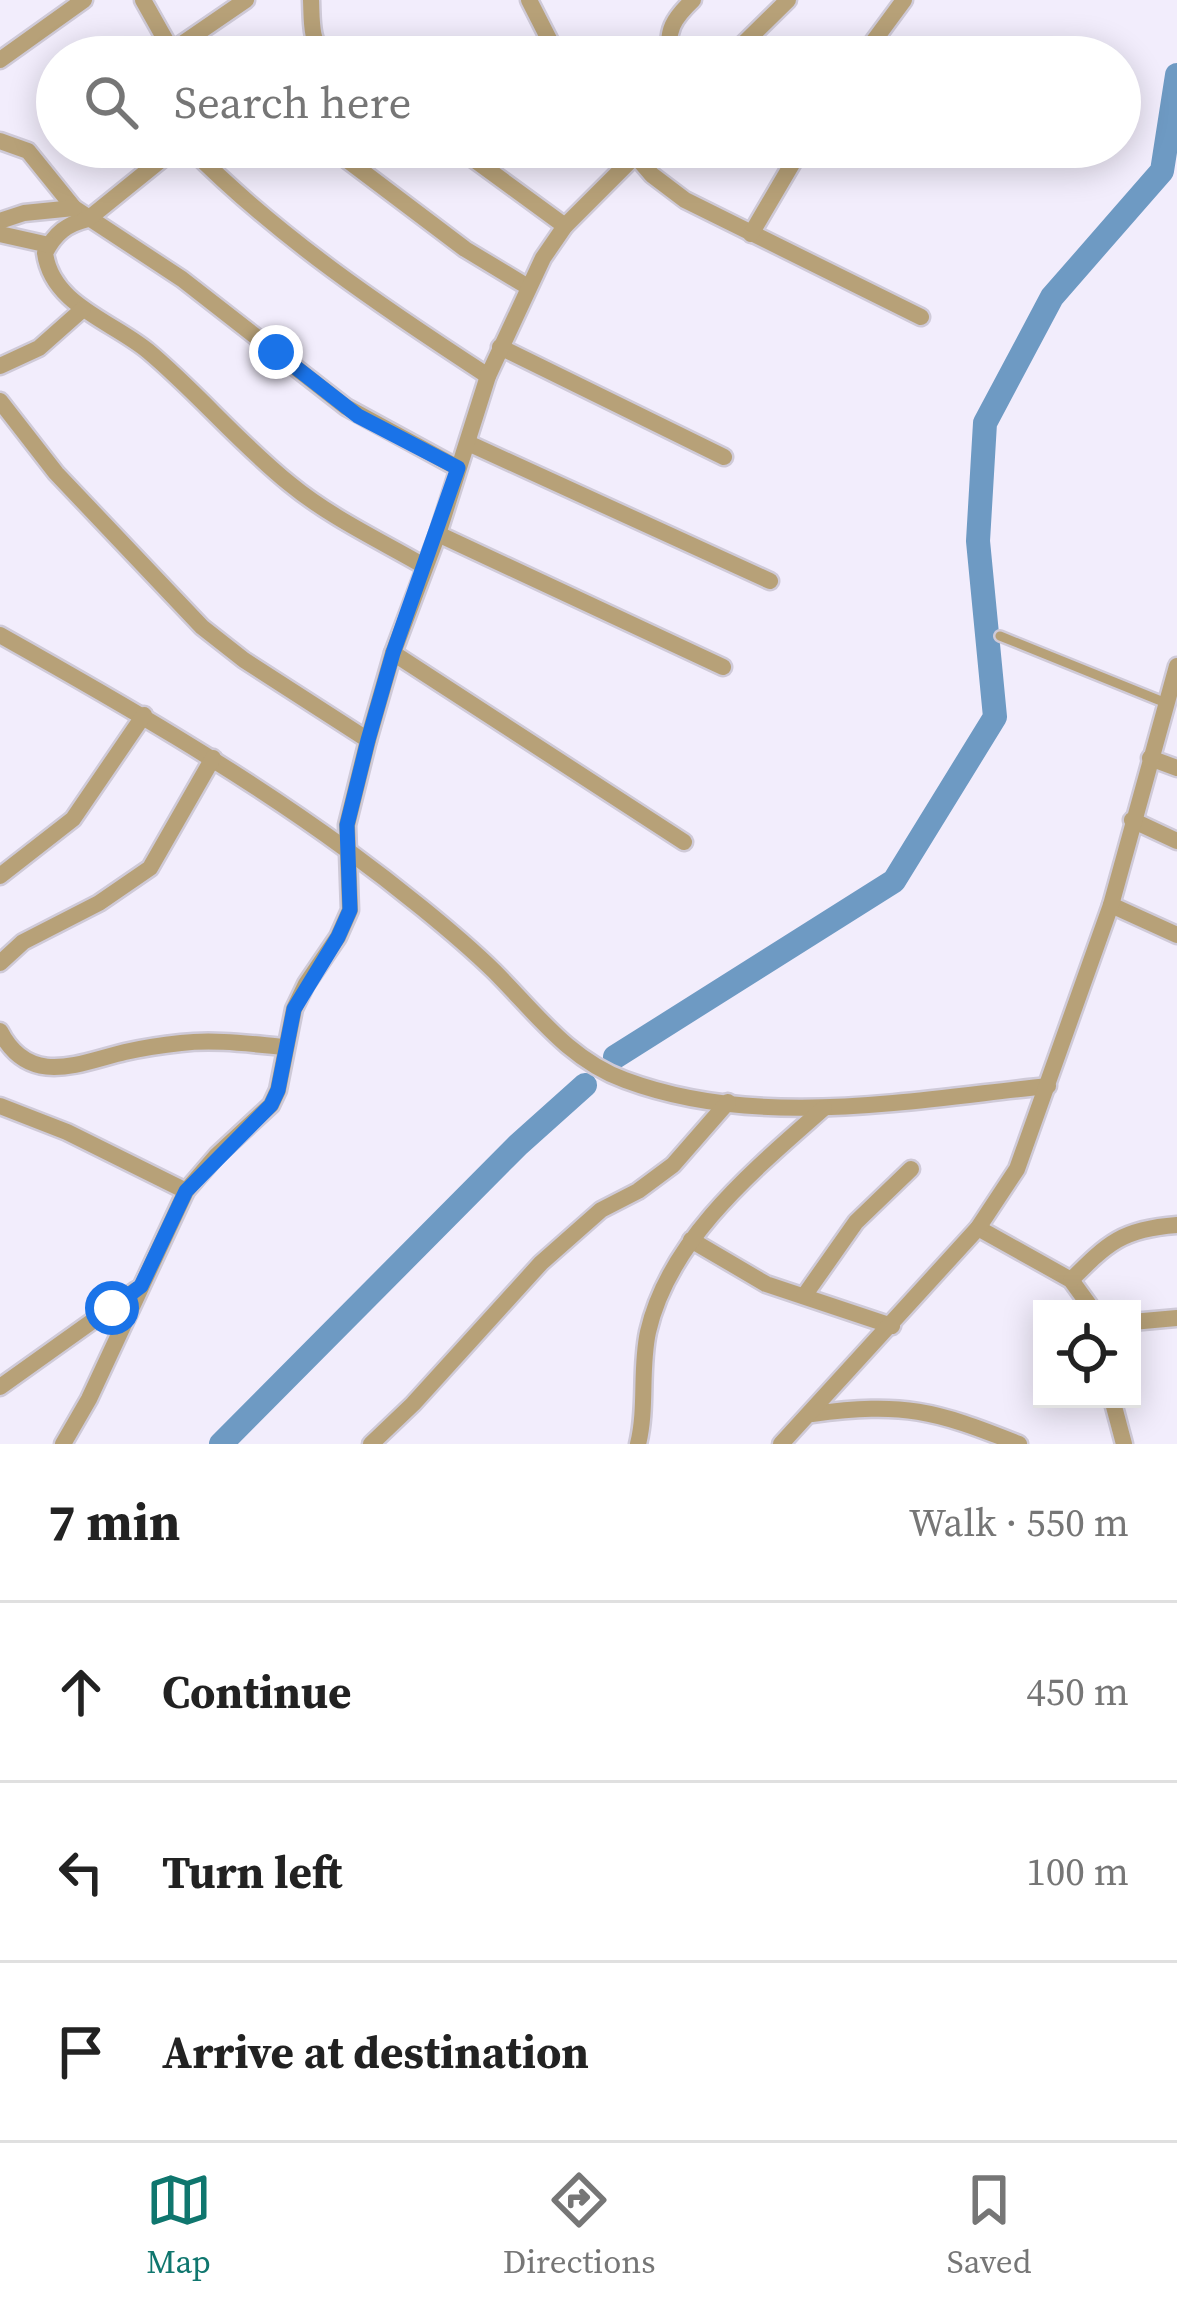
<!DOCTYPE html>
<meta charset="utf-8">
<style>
:root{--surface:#fff;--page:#f6f6f6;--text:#222;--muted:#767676;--line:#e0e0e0;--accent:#0f766e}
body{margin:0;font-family:"Source Serif 4",serif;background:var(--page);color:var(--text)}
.controls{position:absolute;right:36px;bottom:36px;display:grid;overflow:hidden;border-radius:0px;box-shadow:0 6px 30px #0003}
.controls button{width:108px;height:108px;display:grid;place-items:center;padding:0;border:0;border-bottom:3px solid var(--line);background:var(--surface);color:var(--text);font:60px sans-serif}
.stop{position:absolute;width:36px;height:36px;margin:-27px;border:9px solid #1a73e8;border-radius:50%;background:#fff}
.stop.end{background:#1a73e8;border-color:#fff;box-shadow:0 3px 12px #0008}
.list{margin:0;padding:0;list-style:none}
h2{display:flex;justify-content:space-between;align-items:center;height:156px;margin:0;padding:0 48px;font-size:51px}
h2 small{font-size:39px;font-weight:400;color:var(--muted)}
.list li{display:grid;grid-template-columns:78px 1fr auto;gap:36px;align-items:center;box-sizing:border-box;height:180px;padding:0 48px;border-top:3px solid var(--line)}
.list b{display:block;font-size:45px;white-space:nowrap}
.list em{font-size:39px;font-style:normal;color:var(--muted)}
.icon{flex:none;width:66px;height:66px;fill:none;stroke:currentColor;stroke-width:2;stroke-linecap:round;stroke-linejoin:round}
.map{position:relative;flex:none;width:1177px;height:1444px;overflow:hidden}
.search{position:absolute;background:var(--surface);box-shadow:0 6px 30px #0003;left:36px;right:36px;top:36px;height:132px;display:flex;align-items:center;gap:30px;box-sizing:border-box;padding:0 42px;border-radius:66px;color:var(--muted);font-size:45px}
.sheet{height:696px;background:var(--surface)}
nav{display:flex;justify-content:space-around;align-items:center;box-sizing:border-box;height:168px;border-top:3px solid var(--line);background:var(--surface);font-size:33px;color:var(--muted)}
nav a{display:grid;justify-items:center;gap:6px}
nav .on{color:var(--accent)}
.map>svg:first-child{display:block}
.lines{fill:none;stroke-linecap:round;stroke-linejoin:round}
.river{stroke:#6e9ac3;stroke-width:24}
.service-casing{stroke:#cfcad8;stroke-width:14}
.minor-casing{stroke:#cfcad8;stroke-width:21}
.service{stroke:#b7a178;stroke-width:9}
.minor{stroke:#b7a178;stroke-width:16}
.route{stroke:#1a73e8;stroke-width:15}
</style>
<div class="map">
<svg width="1177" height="1444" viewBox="0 0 1177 1444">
<rect width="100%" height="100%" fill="#f2edfc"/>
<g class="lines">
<g class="river">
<polyline points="615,1057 894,881 995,717 978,541 985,423 1052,297 1162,171 1177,75"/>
<polyline points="221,1444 518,1145 585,1085"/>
</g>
<g class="service-casing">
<polyline id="service" points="1000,636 1166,703"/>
</g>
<g class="minor-casing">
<g id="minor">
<polyline points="143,0 175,57"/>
<path d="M311,0c1,21 -1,41 14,57"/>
<polyline points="529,0 558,57"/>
<polyline points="173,50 246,0"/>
<path d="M671,57c-6,-26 3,-39 22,-57"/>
<polyline points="730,57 788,0"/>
<polyline points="862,57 904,0"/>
<polyline points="0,60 84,0"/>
<polyline points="0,141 28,151 74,208 182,279 346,407 458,468"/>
<path d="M177,147l-89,72c-21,5 -33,14 -43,34 7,52 67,68 103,98 50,42 91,92 142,133 40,33 89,56 134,82"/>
<path d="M189,147c89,90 193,160 299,229"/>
<polyline points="330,147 465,249 528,287"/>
<polyline points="457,147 565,226"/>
<polyline points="628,147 652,175 685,200 921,317"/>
<polyline points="0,221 24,213 74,208"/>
<polyline points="0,234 49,245"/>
<polyline points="751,234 802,147"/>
<polyline points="500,347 724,457"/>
<polyline points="0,366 39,348 83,309"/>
<polyline points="0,401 56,473 202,627 244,660 368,740"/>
<polyline points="468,443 770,581"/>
<polyline points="438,534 723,667"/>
<path d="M0,635c119,67 236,134 347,215 45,33 107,82 147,121 41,41 75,89 131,109 134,50 286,20 423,6"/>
<polyline points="393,653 684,842"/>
<polyline points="1150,758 1177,768"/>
<polyline points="1132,820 1177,841"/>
<polyline points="0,876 73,819 144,715"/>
<polyline points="1111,905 1177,935"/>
<polyline points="0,963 23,942 99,903 150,868 213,758"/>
<path d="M0,1031c29,57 79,32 125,21 18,-4 37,-7 56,-9 34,-4 69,1 103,4"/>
<polyline points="0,1106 67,1132 186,1191"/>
<polyline points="978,1228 1071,1280 1092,1309"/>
<polyline points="691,1240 766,1284 892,1326"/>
<path d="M1071,1280c37,-37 51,-51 106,-55"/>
<polyline points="804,1296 856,1222 911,1169"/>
<polyline points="1132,1322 1177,1318"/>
<polyline points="0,1387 136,1290"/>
<polyline points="1112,1399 1124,1444"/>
<path d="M812,1414c92,-12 122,-4 207,30"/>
<polyline points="63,1444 89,1399 186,1191 217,1155 271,1105 278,1090 294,1009 306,984 338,937 350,910 347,825 368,740 393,653 438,534 488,376 543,258 565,226 644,147"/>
<polyline points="371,1444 413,1404 541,1263 601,1210 638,1191 673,1165 728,1102"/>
<path d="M638,1444c9,-36 2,-75 10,-112 21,-93 107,-163 176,-224"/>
<polyline points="781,1444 978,1228 1017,1169 1111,905 1177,666"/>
</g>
</g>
<use href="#service" class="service"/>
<use href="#minor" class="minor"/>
</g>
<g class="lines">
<polyline class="route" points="112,1308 141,1286 186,1191 271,1105 278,1090 294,1009 338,937 350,910 347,825 368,740 393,653 458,468 358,416 276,352"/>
</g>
</svg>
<div class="controls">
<button><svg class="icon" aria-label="locate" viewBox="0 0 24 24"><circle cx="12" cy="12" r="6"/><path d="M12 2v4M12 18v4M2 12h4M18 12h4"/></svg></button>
</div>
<div class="stop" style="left:112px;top:1308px"></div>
<div class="stop end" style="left:276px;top:352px"></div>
<div class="search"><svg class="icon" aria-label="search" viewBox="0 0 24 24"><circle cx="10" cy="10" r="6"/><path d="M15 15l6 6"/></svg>Search here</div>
</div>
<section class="sheet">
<h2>7 min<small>Walk · 550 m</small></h2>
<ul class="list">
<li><svg class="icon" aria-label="ahead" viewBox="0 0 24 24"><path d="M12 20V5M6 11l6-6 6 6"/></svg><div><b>Continue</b></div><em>450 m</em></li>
<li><svg class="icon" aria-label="left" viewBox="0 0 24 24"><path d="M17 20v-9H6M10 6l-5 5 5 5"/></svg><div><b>Turn left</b></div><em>100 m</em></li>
<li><svg class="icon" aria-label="arrive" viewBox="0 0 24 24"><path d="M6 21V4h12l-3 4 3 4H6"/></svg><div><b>Arrive at destination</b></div></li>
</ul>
</section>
<nav>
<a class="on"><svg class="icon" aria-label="map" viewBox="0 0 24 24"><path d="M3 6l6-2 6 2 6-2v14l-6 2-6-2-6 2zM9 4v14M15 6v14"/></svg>Map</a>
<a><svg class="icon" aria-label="directions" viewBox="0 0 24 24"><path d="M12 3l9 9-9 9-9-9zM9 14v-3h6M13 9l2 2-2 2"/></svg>Directions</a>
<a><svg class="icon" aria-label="saved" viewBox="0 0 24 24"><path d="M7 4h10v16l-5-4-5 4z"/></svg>Saved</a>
</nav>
